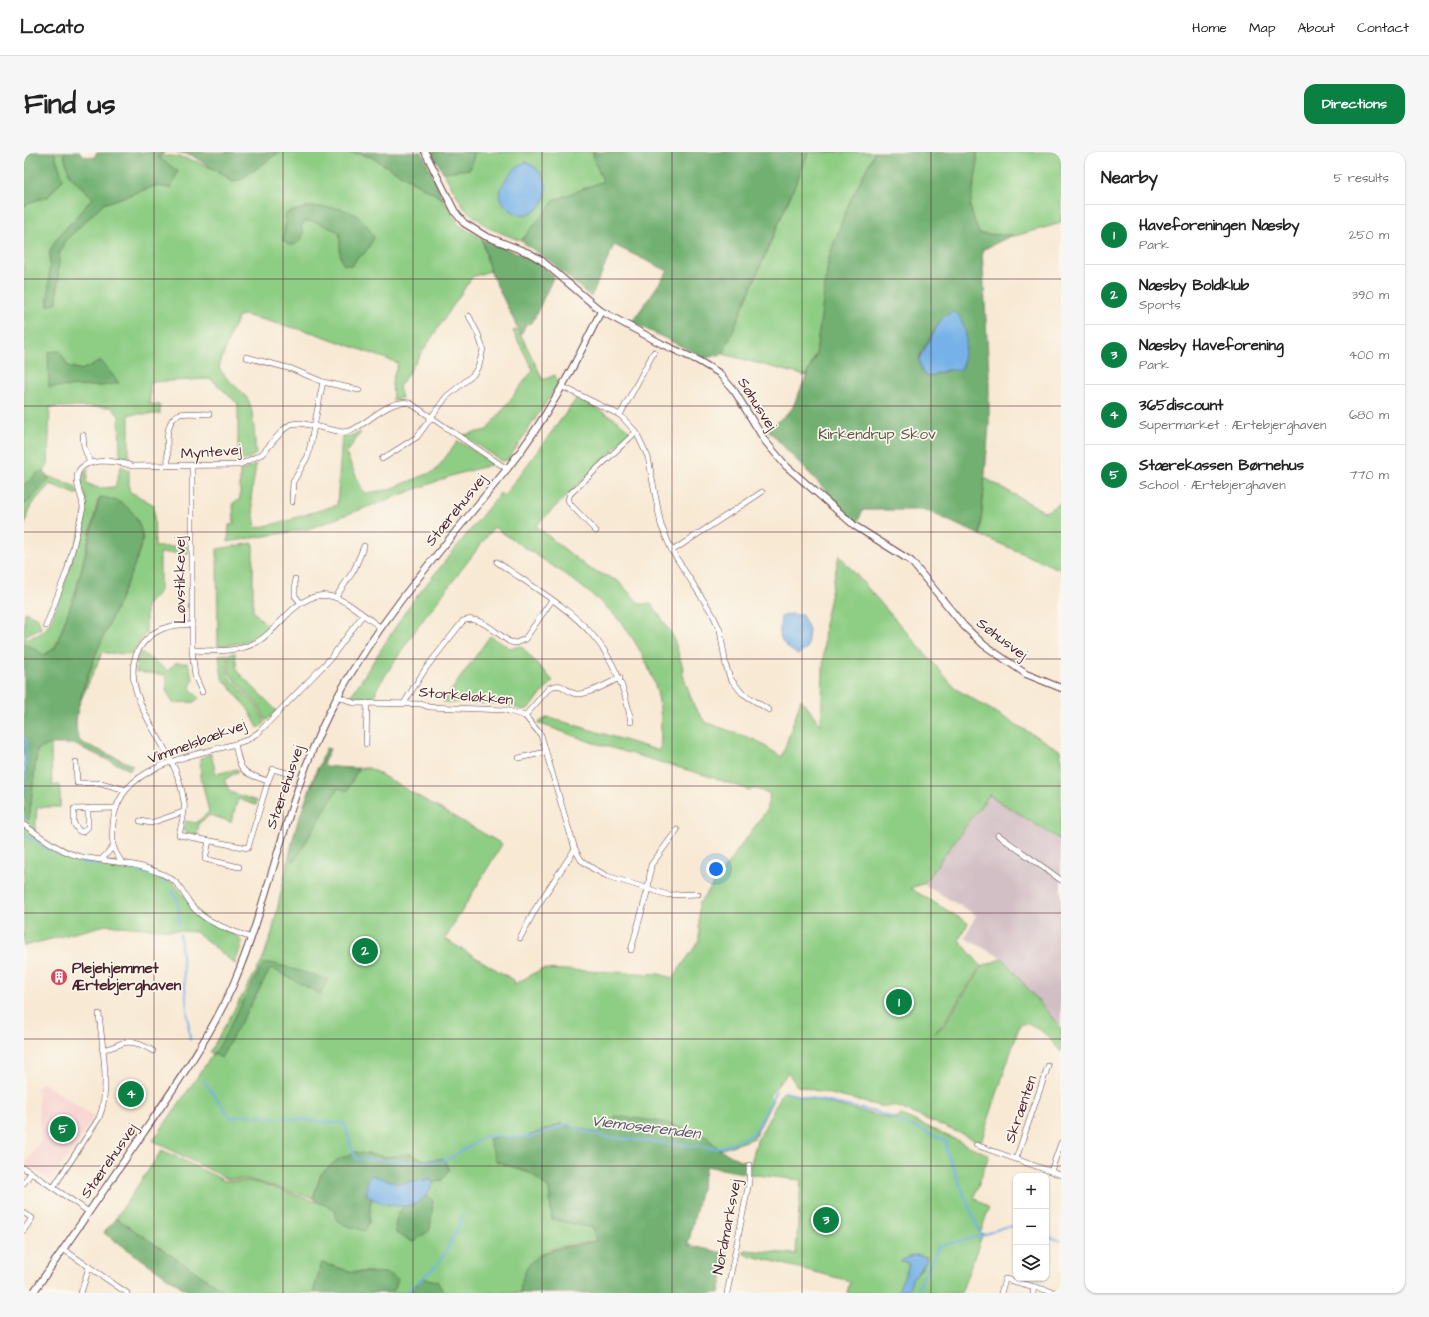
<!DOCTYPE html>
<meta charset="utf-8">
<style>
:root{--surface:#fff;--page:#f6f6f6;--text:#222;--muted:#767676;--line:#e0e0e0;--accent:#0b8043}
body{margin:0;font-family:"Architects Daughter",sans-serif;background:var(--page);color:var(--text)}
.controls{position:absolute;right:12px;bottom:12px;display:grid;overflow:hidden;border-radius:8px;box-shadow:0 1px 3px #0004}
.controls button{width:36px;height:36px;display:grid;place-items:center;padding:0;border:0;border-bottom:1px solid var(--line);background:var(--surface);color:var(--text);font:20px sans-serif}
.you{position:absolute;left:692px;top:717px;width:14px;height:14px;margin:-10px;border:3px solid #fff;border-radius:50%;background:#1a73e8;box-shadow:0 0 0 6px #1a73e833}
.badge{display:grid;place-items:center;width:26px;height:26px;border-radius:50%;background:var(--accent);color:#fff;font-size:13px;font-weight:700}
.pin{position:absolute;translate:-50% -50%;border:2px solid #fff;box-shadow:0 1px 4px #0006}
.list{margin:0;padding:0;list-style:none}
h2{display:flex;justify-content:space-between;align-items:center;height:52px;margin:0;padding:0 16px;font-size:17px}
h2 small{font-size:13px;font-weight:400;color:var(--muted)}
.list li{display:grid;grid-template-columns:26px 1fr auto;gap:12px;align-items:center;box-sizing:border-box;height:60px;padding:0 16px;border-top:1px solid var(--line)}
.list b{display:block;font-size:15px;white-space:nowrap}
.list p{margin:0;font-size:13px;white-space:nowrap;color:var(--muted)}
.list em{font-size:13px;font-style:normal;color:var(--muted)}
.icon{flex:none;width:22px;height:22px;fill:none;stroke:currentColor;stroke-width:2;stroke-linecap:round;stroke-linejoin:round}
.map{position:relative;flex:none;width:1037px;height:1141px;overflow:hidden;border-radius:12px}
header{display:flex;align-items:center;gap:24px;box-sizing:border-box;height:56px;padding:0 20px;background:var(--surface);border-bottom:1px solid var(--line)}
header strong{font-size:19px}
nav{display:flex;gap:22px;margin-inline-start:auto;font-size:14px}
.intro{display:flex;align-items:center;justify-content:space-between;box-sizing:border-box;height:96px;padding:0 24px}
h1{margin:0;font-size:28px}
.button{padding:10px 18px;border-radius:12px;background:var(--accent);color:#fff;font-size:14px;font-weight:700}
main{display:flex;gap:24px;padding:0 24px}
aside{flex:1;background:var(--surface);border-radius:12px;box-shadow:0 1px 3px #0004}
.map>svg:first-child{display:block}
.built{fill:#f7d0cf}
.industrial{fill:#d2bec5}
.green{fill:#8ecd84;stroke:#6c7658;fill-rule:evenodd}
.forest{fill:#72b072;stroke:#5e684e;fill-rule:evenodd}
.water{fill:#76b2e8;stroke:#60688a}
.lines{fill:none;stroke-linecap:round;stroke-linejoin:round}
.stream{stroke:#76b2e8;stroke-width:2}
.minor-casing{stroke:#643d44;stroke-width:6}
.tertiary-casing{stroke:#643d44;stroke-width:8}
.minor{stroke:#fff;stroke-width:5}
.tertiary{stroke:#fff;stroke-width:6}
.grid{fill:none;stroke:#4a1f2b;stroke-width:1;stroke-opacity:0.55}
.labels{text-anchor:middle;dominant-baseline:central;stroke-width:3.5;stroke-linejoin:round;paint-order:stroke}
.street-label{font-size:15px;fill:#4a1f2b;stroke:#fbf7ec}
.park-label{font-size:15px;fill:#5e5346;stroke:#fbf7ec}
.poi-label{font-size:15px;font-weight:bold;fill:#4a1f2b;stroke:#fbf7ec;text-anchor:start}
.water-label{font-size:16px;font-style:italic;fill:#59526d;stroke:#fbf7ec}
</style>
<header>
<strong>Locato</strong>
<nav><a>Home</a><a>Map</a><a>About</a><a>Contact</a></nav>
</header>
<div class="intro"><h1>Find us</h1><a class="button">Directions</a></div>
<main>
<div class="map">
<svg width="1037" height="1141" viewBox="0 0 1037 1141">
<rect width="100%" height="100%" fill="#fbf7ec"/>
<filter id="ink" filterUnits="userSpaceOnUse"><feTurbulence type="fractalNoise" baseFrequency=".025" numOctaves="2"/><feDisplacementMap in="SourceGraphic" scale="8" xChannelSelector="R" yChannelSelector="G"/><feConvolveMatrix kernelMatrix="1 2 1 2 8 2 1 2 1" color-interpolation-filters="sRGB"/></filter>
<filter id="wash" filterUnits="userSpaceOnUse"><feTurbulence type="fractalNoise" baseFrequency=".012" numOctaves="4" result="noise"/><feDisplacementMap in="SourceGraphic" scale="16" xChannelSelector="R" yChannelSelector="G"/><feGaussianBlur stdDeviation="0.9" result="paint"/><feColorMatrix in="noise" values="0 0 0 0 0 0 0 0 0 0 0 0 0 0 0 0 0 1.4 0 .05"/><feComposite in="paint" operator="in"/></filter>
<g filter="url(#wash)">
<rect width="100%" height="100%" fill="#f8e9d4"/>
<polygon class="built" points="18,930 70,965 29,1026 25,1027 2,1011 17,988 13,936"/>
<polygon class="industrial" points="965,643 1037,688 1037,875 978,806 941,786 952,763 899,732"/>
<g class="green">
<path d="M30,0h11l-1,3 6,21 23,22 -37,41 -6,13 -2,54 9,-4 2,-47 5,-13 39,-38 52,-18 16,1 -13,-30c26,-5 53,10 75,24l9,-2 37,-27h71l21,5 72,42 16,26 23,14 8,32 -18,6 -73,110 3,11 -9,2 -1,-19 6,-18 -84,-30 -70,-18 -5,1 -9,18 -11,34c7,12 19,19 28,30 8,12 7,42 9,56l-8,5 -10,2v-57l-27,-25 -61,3v22l10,1v9h-31v47l-9,-3 -1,-42 -8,-9h-61l-2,57 -4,7 -5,2 -15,12v-279l12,-6 12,-3 15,-18zM77,209l-52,26 19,-21 14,4z"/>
<polygon points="451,0 569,0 570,8 579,29 531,49 497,89 465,76 441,57 419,20 446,17"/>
<polygon points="785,0 851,0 824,53 805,105 792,202 782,224 699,202"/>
<polygon points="953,0 1037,0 1037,71 991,84 955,82 946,55 953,16"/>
<polygon points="494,177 519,228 531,223 534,232 484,308 478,309 439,283 463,278 509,218 489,179"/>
<path d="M553,246l38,21 16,13 -95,94 52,42 30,13 22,23h12l21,32 10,32 -1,4 12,34 11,16 50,18 27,17 19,-58 20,26 4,-105 14,-65 117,134 105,62v89l-72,-45 -66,89 -13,4 58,35 -9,17 22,26 -38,58 -9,10 10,-9 38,-58 20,-9 59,70v24c-11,-12 -23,-31 -41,-28l-39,118 -86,-36h-15l-83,-20 -9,-13 -19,23 4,4 -19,38 -34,12 -15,-14 -107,-3 -38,-9 -34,13h-29l-1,24 36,13 17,15 3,30 41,9 3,13c-38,7 -71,5 -76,52h-76l-8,-12 -15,-3 -10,15h-20l4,-5 -24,-16h-18l-31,-9 -9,30h-86l-111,-75 46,-68 63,31h24l16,4 67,22 4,4 33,11 2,-24 18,7h16c-8,9 -11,17 -9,28l17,9 19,-41 -5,-6 6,-12 9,-3 2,-21 -20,1 -14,-6 -24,3 -31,-5 -34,22 -8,24 -66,-19h-20l-74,-38 60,-87 -3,-2 51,-89 11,-30 22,-99 23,-66h52l133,76 -57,95 70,42 -2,4 29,-16 117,5 14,4 26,-37v-37l67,-93 4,-17 -14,-5 -7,1 -41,-14 -117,-34 -53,-19 10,-6 112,34c1,-18 2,-36 -2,-55 -8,-33 -28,-68 -54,-91 -32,-29 -74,-53 -110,-78l-80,105 -37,56 -3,10 -23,-2 58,-90 91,-113 4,3z"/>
<polygon points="337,280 322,302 340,341 364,338 411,319 434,289 470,312 430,323 284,377 204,390 205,373 210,372 209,351 216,347 216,319 232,313 227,346 232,376 267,368 270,366 313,353 318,284 326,284"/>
<path d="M97,314l8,4v21l25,14 1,42h33v6h-28v38l-14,15v28l-6,7 -7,13 -28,-1 -2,-2 -27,60 21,-60 39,-91 7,-22 -6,-20 -39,-18 -22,91 -21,57 -11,7 -20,-12v-5c8,0 19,-4 24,-12 4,-6 6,-15 9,-22 12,-32 23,-66 29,-100 2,-14 -14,-22 2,-36l-2,15 12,5 17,-1z"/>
<polygon points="23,324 50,334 55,341 52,342 26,332 7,353 0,375 0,354 25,328"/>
<polygon points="961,326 1021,360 1037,351 1037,418 956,383"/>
<path d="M229,391v68l15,15c-14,14 -30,19 -50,20l-1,-97z"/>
<polygon points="1,460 14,466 17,476 0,484"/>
<polygon points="466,484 486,496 497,494 529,529 504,557 498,558 480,552 419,550"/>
<polygon points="117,500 144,519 151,511 164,511 169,527 166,536 175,546 170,550 149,551 143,540 142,523 112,520 113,507"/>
<polygon points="211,501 213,519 253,559 242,569 235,554 205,522 205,502"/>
<polygon points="203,502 203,523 233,554 241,571 234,576 224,557 198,526 195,503"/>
<polygon points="27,592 28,633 36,633 36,655 13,655 11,685 41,702 59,709 100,712 127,719 148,730 182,768 214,785 218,791 211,812 172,780 82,773 0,794 0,665 5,668 13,598"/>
<polygon points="187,602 192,622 213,617 215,619 200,628 206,640 233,649 232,653 214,647 207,670 186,663 175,671 173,683 160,680 159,677 161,669 172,671 185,660 177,625 176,606"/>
<path d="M759,940l109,27 10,-4 87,40 -15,42 15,11 -9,26 3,-1 -22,60h-61c6,-14 24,-20 26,-36l-11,-2 -7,2 -3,4 4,5 -12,27h-50l3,-12 -106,-27 1,-4 51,4 5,-74 -53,-6 9,-33z"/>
</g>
<g class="forest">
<polygon points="0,0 30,0 39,27 24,45 12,48 0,54"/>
<polygon points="41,0 56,0 59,4 71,6 72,1 142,0 134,5 154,19 147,36 131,34 79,52 40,90 35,103 33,150 24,154 26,100 32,87 69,46 46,24 40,3"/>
<polygon points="153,0 255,0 218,27 209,29 167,3"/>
<polygon points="326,0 398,0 419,47 347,5"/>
<polygon points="408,0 451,0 446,17 419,20"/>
<polygon points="569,0 785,0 699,202 681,206 608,170 644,119 590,93 567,145 526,109 497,89 531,48 579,29 570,8"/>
<path d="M851,0h102v16l-7,39 9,27 34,1 -31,15 7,124v51l-9,110 -55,-25h-62l-6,13 -89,-93 24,-21 24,-55 13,-97 19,-52zM926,161l15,37 -2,4v12l-34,10 -10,-17 2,-6 20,-33z"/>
<path d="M283,55c31,0 52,-1 67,31l-9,15 -8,5 -5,8 -9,-2c-6,-15 -1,-18 -4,-32l-23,-10 -11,-1 -4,6 3,5 -3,8 -7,5h-5l-6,-5 3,-27z"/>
<polygon points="458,87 512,109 530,124 508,171 502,172 497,183 466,119"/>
<polygon points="36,199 44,214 57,218 77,209 95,231 79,234 25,235 24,200"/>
<polygon points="20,319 25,328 0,354 0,333 15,320"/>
<path d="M76,345c19,2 34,11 40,30 1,4 3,8 2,12 -5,41 -86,171 -61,203l52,23 -3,5 -57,-26h-22l-14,6 -8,70 -5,-3 2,-49 -2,-1v-124l20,12 11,-7 21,-57z"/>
<polygon points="302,596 306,597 299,612 301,614 334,617 323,639 314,636 270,710 265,704 274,669"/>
<polygon points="247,811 304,827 296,842 247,816 197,906 189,901 193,898 239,812"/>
<path d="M591,964l49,6 41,14 15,14 28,14v10l-42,-8 -18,79 40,9 -9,39h-199c5,-50 39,-41 76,-52l-3,-13 -41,-9 -3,-30 -17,-15 -36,-13 -7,-22 8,-2h29l34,-13 38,9z"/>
<path d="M331,1000l31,5 24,-3 14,6 20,-1 5,11 -7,10 -9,3 -2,-4 -32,5 -27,-9 -5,5v15l4,3 -2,24 -4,9 -24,-7 -6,-6 1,-7c-7,-7 -17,-6 -23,-13l8,-24 16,-14z"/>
<path d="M403,1043l6,6 -3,29 -17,12 -17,-9c-2,-11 1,-19 9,-28h9z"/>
<polygon points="92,1066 203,1141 166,1141 80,1081"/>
<polygon points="298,1111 329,1120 364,1121 374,1127 371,1136 367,1141 289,1141"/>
<polygon points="397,1126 413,1129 420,1141 387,1141"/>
</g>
<g class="water">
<path d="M502,10c48,22 1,82 -27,35 3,-16 12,-28 27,-35z"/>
<path d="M930,160c5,2 6,5 8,10 9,21 0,26 1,46l-3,2h-13l-18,6 -3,-1 -4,-3 -3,-13 22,-39 5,-5z"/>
<path d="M765,462l13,1 7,14 -2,19 -9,7c-18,-12 -20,-16 -17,-38z"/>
<path d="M348,1023l27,9 32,-5 2,4c-4,9 -9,16 -18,21 -11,6 -40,-1 -48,-9v-16z"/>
<polygon points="891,1103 903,1105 902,1110 888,1127 885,1137 879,1136 876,1141 873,1141 885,1114 884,1111 881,1109 877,1110 877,1108"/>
</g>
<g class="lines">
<g class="stream">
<polyline points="0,586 2,588 0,643"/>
<polyline points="0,665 0,667"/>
<polyline points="1,680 2,684 29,700 59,711 101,715 138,726 142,731"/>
<polyline points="148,738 154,752 155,774"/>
<polyline points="156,783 166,888"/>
<polyline points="179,928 207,966 218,963 319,971 322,973 323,981 332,1007 382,1010 418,1009 424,1007 462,984 507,985 544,972 553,977 582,985 688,996 697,996 730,982 752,939"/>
<polyline points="760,940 851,960 870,966 876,971 894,976 920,988 923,990 922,998 957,1084 980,1075 992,1074"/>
<polyline points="1022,1084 1037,1089"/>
<polyline points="381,1141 411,1115 420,1103 439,1064"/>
<polyline points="892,1141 915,1094 957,1084"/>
</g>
</g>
</g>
<g filter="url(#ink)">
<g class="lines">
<g class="minor-casing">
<g id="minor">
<polyline points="222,205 268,217 299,230 335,238"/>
<polyline points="539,235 596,263 612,280 624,305 637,373 648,399 689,463 696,478 702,514 706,526 718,541 745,558"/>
<polyline points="596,263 630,200"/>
<polyline points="59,283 60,295 66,311"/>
<polyline points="358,307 393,285 422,245 449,223 455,213 459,197 454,182 445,164"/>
<path d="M144,314c0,-14 -6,-46 12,-52 8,-2 20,0 29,0"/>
<polyline points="168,314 168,498 171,524 178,540"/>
<polyline points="268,350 269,330 284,304 299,230"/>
<polyline points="572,379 547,353 544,348 546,342 612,280"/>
<polyline points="648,399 738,340"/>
<path d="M473,410c68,47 119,70 134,160"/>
<polyline points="271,427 271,444 276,450"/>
<polyline points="312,445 330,418 340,394"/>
<path d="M168,473c-16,-1 -33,2 -45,14 -36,34 7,88 24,122 6,11 11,28 13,41 2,9 -3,23 -5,33l69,13 20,-67c-27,-9 -27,-8 -33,-37"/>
<path d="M22,474l21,-55 16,-63c0,-11 -7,-20 -6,-31 2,-21 41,-17 55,-11l107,-1 23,-11 21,-24 8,-6 9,-1 42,9 8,-1c19,-8 38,-32 60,-28l97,66"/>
<path d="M168,498c22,1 45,3 65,-8 12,-7 22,-19 32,-29 37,-36 58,-9 91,14"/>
<polyline points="314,544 330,551 397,552 405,555 481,558 501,564 517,583 541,665 551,697 557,708 568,716 583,724 644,743 674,742"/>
<path d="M380,551l22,-35 37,-47c16,-7 34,13 47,21l6,1 9,-4 27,-39"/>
<path d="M501,564l24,-28c16,-8 16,6 29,6 13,0 30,-11 42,-16"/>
<polyline points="342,592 343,551"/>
<polyline points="495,606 522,600"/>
<polyline points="52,610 53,631 77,631 102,638"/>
<polyline points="244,629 249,617 263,621"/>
<polyline points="64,656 64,675 59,680 55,679 50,672 50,657 92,656"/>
<polyline points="116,669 127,671 159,660"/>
<path d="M0,673c18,12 37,28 58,32 28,5 54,5 80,17 24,10 20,25 37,39 13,12 35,18 52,25"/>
<polyline points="974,683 1037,728"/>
<polyline points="185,689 181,707 215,715"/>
<polyline points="78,707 88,696"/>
<path d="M97,709c-10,-14 -9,-20 -8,-37 4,-59 77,-67 122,-80l12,-4 12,-8 71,-73 33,-44"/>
<polyline points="496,786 512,756 551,697"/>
<polyline points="607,798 624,737 627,713 653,678"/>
<path d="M78,897c9,0 14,-4 21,-6 10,-3 22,3 30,8"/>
<polyline points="952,993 1037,1023"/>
<polyline points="992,1007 1024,914"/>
<polyline points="0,1016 65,1060"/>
<polyline points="1027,1019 1037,991"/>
<polyline points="0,1031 7,1021"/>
<path d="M29,1036l46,-70c12,-29 3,-72 0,-104"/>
<polyline points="0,1061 8,1066 0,1078"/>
<polyline points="39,1097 103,1141"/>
<polyline points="57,1141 65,1115"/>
<polyline points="703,1141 725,1030 725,1013"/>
<polyline points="977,1141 981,1127 1033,1141"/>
<polyline points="1009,1141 1010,1135"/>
</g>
</g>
<g class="tertiary-casing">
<g id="tertiary">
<polyline points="401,0 431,60 440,71 461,84 505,101 517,108 577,159 638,192 673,208 695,221 711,240 741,289 762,314 831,374 887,409 940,474 960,493 1002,522 1037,536"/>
<path d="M9,1141c37,-54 74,-107 111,-161 32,-47 66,-95 89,-147 41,-96 55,-200 106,-291 46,-83 109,-152 168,-225 39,-49 67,-102 94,-158"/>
</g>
</g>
<use href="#minor" class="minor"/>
<use href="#tertiary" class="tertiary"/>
</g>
</g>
<path class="grid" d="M130,0v1141M259,0v1141M389,0v1141M518,0v1141M648,0v1141M778,0v1141M907,0v1141M0,127h1037M0,254h1037M0,380h1037M0,507h1037M0,634h1037M0,761h1037M0,887h1037M0,1014h1037"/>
<defs>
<g id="building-disc" transform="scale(0.9)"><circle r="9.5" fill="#d1495b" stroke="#fbf7ec"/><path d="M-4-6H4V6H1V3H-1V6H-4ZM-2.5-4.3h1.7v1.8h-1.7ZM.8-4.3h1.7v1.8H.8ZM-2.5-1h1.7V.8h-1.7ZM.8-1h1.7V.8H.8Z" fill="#fff"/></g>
</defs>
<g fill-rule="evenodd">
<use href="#building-disc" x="35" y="825"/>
</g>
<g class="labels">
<g class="street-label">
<text transform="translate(733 252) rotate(58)">Søhusvej</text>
<text transform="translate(187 300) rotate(-4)">Myntevej</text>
<text transform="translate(432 358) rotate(-51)">Stærehusvej</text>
<text transform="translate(156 428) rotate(-90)">Løvstikkevej</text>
<text transform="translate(978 487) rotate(37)">Søhusvej</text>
<text transform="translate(442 544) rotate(5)">Storkeløkken</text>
<text transform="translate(173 590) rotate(-20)">Vimmelsbækvej</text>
<text transform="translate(261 635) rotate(-71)">Stærehusvej</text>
<text transform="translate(997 957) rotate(-71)">Skrænten</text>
<text transform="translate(85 1009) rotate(-55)">Stærehusvej</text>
<text transform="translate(703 1075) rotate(-79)">Nordmarksvej</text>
</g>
<g class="park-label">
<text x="853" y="282">Kirkendrup Skov</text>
</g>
<g class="poi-label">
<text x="48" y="816">Plejehjemmet<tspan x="48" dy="17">Ærtebjerghaven</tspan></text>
</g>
<g class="water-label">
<text transform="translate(622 975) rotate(7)">Viemoserenden</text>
</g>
</g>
</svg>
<div class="controls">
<button>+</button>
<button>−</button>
<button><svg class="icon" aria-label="layers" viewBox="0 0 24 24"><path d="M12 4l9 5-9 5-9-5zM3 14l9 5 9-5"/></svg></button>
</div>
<div class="you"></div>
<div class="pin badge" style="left:875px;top:850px">1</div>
<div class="pin badge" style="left:341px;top:799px">2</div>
<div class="pin badge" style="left:802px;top:1068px">3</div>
<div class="pin badge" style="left:107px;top:942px">4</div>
<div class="pin badge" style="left:39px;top:977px">5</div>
</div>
<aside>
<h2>Nearby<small>5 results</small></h2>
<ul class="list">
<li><span class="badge">1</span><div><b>Haveforeningen Næsby</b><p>Park</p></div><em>250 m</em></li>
<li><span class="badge">2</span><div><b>Næsby Boldklub</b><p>Sports</p></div><em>390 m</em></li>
<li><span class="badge">3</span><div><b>Næsby Haveforening</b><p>Park</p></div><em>400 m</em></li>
<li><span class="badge">4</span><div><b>365discount</b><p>Supermarket · Ærtebjerghaven</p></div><em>680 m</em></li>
<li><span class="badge">5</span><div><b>Stærekassen Børnehus</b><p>School · Ærtebjerghaven</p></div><em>770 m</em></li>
</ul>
</aside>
</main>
